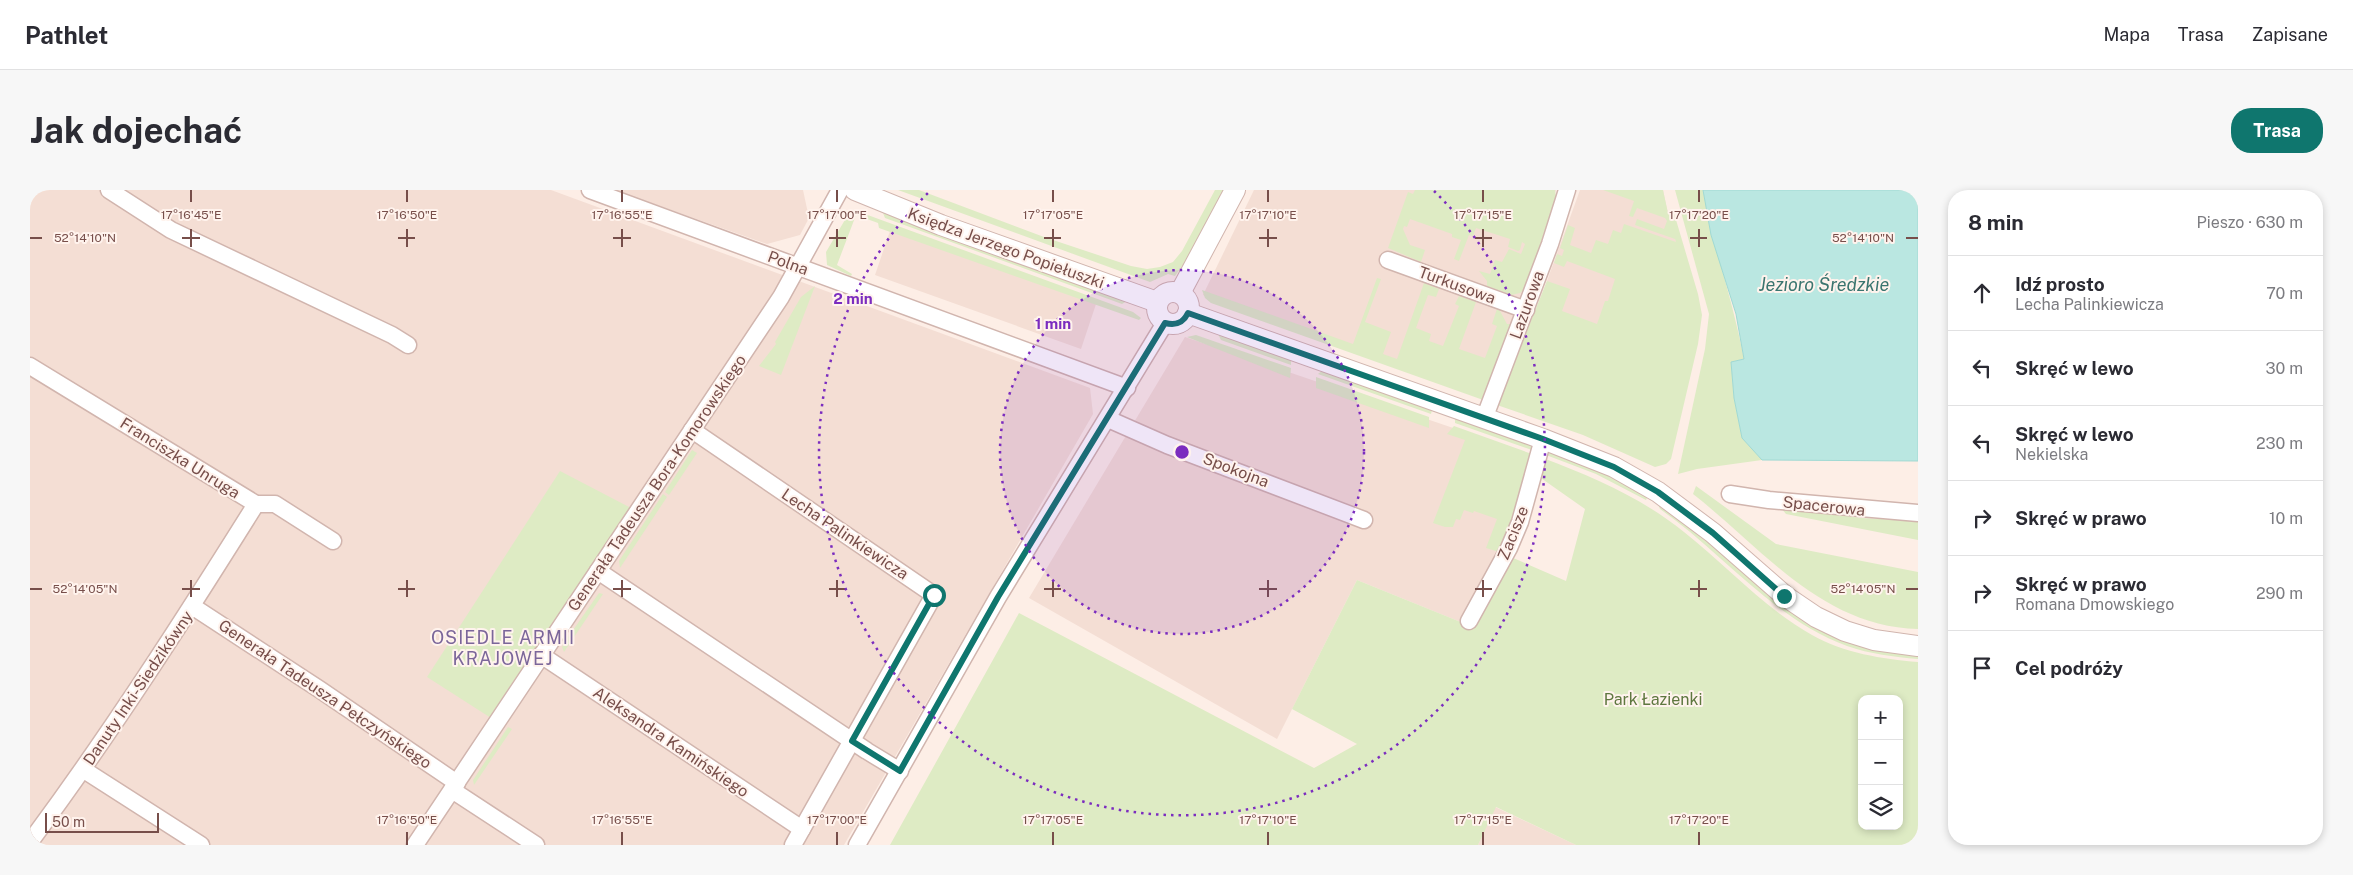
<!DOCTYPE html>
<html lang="pl">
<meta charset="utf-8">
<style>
:root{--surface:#fff;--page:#f7f7f7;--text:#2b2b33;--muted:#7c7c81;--line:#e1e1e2;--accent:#0f766e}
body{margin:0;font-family:"Public Sans",sans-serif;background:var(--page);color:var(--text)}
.controls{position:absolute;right:15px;bottom:15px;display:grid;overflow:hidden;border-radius:10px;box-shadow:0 2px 8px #0003}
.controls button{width:45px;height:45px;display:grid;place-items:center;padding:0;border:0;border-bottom:1px solid var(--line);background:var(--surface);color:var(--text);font:25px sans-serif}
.scale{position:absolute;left:15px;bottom:12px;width:114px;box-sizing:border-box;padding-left:5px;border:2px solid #774e4a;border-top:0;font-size:14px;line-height:18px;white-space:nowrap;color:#774e4a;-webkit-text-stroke:4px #fff3ed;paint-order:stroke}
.stop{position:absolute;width:15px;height:15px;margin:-11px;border:4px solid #0f766e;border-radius:50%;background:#fff}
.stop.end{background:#0f766e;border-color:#fff;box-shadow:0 1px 5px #0008}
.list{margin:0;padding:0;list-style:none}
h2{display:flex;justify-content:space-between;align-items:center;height:65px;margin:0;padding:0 20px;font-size:21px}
h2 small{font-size:16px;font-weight:400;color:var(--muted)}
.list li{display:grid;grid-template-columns:32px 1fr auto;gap:15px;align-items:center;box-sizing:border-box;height:75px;padding:0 20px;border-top:1px solid var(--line)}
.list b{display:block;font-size:19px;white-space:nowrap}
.list p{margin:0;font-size:16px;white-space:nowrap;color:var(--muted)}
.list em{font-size:16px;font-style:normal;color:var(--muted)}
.icon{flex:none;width:28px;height:28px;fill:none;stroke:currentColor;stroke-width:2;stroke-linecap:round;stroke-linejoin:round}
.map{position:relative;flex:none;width:1888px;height:655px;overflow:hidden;border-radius:20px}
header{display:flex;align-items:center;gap:30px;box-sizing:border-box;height:70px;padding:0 25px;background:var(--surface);border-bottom:1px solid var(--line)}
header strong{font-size:24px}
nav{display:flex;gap:28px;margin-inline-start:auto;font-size:18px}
.intro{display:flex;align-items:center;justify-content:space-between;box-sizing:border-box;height:120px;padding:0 30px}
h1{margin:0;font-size:35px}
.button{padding:12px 22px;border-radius:20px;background:var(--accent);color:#fff;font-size:18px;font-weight:700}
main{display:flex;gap:30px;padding:0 30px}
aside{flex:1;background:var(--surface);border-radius:20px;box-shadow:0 2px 8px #0003}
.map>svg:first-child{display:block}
.residential{fill:#f4ded4}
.green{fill:#deebc4;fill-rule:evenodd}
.water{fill:#bae7e1;stroke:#a0d9d3}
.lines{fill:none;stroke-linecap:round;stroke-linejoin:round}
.minor-casing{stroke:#d1b5ae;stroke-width:19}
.tertiary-casing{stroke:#d1b5ae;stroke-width:22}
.minor{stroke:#fff;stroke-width:16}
.tertiary{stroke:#fff;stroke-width:20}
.route{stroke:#0f766e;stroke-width:6}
.ticks{fill:none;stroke:#774e4a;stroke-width:2}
.ring{fill:none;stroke:#7b2cbf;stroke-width:2.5;stroke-dasharray:2.5 5}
.labels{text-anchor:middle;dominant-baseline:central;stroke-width:4;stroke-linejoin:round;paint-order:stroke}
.street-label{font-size:16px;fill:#774e4a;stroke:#fff3ed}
.park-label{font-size:16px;fill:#5e773f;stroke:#fff3ed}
.water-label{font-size:18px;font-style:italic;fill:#3a756f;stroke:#fff3ed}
.neighbourhood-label{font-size:18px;letter-spacing:1px;fill:#7b669a;stroke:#fff3ed}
.ticks-label{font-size:12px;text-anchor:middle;fill:#774e4a;stroke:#fff3ed;stroke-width:4;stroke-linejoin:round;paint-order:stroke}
.centre{fill:#7b2cbf;stroke:#fff3ed;stroke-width:2.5}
.ring-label{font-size:15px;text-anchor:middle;font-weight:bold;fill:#7b2cbf;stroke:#fff3ed;stroke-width:4;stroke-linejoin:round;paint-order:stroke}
</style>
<header>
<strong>Pathlet</strong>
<nav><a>Mapa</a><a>Trasa</a><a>Zapisane</a></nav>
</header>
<div class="intro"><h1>Jak dojechać</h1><a class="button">Trasa</a></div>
<main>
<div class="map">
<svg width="1888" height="655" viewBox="0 0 1888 655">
<rect width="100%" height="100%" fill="#fdeee6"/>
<g class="residential">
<polygon points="0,0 521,0 1060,198 1063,224 814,655 0,655"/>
<polygon points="585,0 773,0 779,28 770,45 737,54"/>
<polygon points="1224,0 1526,0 1455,210 1173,105"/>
<polygon points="1550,0 1633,0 1638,24 1641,25 1656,105 1653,177 1509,113"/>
<polygon points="860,41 1066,114 1051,159 845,85"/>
<polygon points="1155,147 1500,264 1486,328 1433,433 1327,390 1247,549 999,408"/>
<polygon points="1465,617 1546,655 1448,655"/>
</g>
<g class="green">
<polygon points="868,0 889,0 1014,47 1101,76 1117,79 1130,77 1143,72 1152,61 1185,0 1198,0 1158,79 1152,76 1145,86 1138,84 1120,92"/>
<polygon points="1385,0 1525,0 1526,7 1496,98 1490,103 1477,106 1476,103 1457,96 1457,91 1449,81 1460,84 1465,70 1472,72 1479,59 1491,64 1495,54 1492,52 1490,60 1488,61 1478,57 1480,49 1446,38 1443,46 1439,45 1429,71 1424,69 1431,50 1422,47 1422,44 1380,29 1377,37 1374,36 1373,39 1380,55 1395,60 1391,72 1358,58 1378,2 1383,4"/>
<polygon points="1573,0 1633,0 1638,23 1644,23 1668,104 1672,125 1668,154 1641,269 1636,274 1625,277 1553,245 1467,215 1517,91 1540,99 1532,121 1567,134 1575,111 1578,111 1585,89 1537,71 1534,77 1524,73 1527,64 1532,66 1534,60 1530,58 1538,35 1545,38 1540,55 1561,63 1566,50 1578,54 1583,40 1591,43 1594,34 1646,52 1645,49 1605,35 1607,29 1634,39 1637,31 1635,28 1607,18 1603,27 1599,26 1604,11"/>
<path d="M1645,0h28c11,57 30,112 41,169l-13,3 3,36 8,40 20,22 -65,9 -19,5 27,-125 4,-35z"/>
<polygon points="824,20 1103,122 1111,128 1109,130 849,38 848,33 826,25 807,75 822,84 821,86 797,75 796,62 819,23"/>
<polygon points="853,23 1097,111 1092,114 855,28"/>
<polygon points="1347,88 1351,89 1335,132 1361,142 1353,164 1367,169 1394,93 1409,99 1406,107 1398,105 1386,138 1401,144 1399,151 1413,156 1429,116 1425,114 1429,106 1446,112 1429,159 1455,168 1467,136 1462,134 1467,119 1470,121 1477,134 1481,134 1481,138 1456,211 1181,113 1175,108 1172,100 1323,154"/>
<polygon points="785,96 751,185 729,176 746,154 745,152 771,107"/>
<polygon points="1188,144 1261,170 1261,175 1191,150"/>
<polygon points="1166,145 1261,178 1260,188 1157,147"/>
<polygon points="1292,181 1402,220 1401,224 1288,184"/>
<polygon points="1286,187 1399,227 1399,238 1286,198"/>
<polygon points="1425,228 1501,255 1502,260 1425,233"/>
<polygon points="1424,236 1502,264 1495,306 1469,362 1456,358 1467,329 1444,321 1443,323 1434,320 1430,330 1426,329 1423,337 1415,337 1403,333 1435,250 1417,244"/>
<polygon points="662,260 667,263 639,305 635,302"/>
<polygon points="1521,262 1587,289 1618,306 1616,310 1566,284 1516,265"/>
<path d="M1513,268c50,19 99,40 141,74 43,34 80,76 128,103 32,18 70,24 106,27v183h-342l-80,-38 -18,38h-588l129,-232 295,155 43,-24 -65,-35 65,-129 116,47 38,-70 55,24 19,-72 -47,-33zM1832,509h37v127h-37z"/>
<polygon points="530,281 601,318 461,528 397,487"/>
<path d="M1666,296l80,58 142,28v57c-96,-2 -156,-81 -225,-135z"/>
<polygon points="633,304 637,307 590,378 589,371"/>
<path d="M1628,314l36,24 70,63 154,63v5c-24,-2 -48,-5 -71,-13 -74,-27 -124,-93 -187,-137z"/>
<polygon points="1751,318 1832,328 1888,331 1888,350 1756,324"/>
<polygon points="569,403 573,404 534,462 532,457 534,453"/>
<polygon points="478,537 482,539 444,595 443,590"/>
</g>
<polygon class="water" points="1673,0 1888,0 1888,271 1732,270 1712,248 1704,208 1701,172 1714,169 1706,124 1681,45"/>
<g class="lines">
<g class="minor-casing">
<g id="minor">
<polyline points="79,0 141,40 362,145 378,155"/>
<polyline points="560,0 1097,198"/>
<polyline points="1358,70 1496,120"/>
<polyline points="0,176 226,314 245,314 303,351"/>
<polyline points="1078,229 1137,255 1334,330"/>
<polyline points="1454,229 1520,54 1537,0"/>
<polyline points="662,240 904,405 763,655"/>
<polyline points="1700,304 1739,310 1888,323"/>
<polyline points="568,381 837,561 870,581"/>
<polyline points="162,416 289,499 427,593"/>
<polyline points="1439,431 1479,358 1490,332 1513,249"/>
<polyline points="511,465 772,639"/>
<polyline points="54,580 171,655"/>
<polyline points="422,600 506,655"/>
<path d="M0,652c81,-109 154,-223 226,-338"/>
<polyline points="385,655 751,107 810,0"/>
<polyline points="827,655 968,407 1135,133"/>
</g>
</g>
<g class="tertiary-casing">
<g id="tertiary">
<polyline points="825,0 911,35 1127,112"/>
<circle cx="1143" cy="118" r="16"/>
<polyline points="1150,103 1205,0"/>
<polyline points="1158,123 1513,249 1584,277 1628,302 1683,343 1755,406 1786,427 1815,441 1844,450 1888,456"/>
</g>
</g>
<use href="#minor" class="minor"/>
<use href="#tertiary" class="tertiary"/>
</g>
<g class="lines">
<path class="route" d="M904,405l-82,146 48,30 98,-174 167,-274c11,3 18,0 23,-10l355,126 71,28 44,25 55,41 71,63"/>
</g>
<path class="ticks" d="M161,0v12M377,0v12M592,0v12M807,0v12M1023,0v12M1238,0v12M1453,0v12M1669,0v12M161,39v18M377,39v18M592,39v18M807,39v18M1023,39v18M1238,39v18M1453,39v18M1669,39v18M0,48h12M152,48h18M368,48h17M583,48h18M799,48h17M1014,48h17M1229,48h18M1445,48h17M1660,48h17M1876,48h12M161,390v17M377,390v17M592,390v17M807,390v17M1023,390v17M1238,390v17M1453,390v17M1669,390v17M0,399h12M152,399h18M368,399h17M583,399h18M799,399h17M1014,399h17M1229,399h18M1445,399h17M1660,399h17M1876,399h12M377,642v13M592,642v13M807,642v13M1023,642v13M1238,642v13M1453,642v13M1669,642v13"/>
<circle cx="1152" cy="262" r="182" fill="#7b2cbf" fill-opacity=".12"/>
<g class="ring">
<circle cx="1152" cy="262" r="182"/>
<path d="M1404 1A363 363 0 1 1 900 1"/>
</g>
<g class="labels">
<g class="street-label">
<text transform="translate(976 58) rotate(20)">Księdza Jerzego Popiełuszki</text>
<text transform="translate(758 73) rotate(20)">Polna</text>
<text transform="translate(1427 95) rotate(20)">Turkusowa</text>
<text transform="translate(1497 115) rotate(-70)">Lazurowa</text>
<text transform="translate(150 268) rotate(32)">Franciszka Unruga</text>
<text transform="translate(1206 280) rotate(21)">Spokojna</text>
<text transform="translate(627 293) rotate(-56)">Generała Tadeusza Bora-Komorowskiego</text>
<text transform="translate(1794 316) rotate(6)">Spacerowa</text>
<text transform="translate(1483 343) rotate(-68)">Zacisze</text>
<text transform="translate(815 344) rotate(34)">Lecha Palinkiewicza</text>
<text transform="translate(108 498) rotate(-56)">Danuty Inki-Siedzikówny</text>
<text transform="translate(295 504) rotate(34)">Generała Tadeusza Pełczyńskiego</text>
<text transform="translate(641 552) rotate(34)">Aleksandra Kamińskiego</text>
</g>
<g class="park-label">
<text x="1623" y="509">Park Łazienki</text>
</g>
<g class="water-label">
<text x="1794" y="94">Jezioro Średzkie</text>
</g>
<g class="neighbourhood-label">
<text x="473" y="447">OSIEDLE ARMII<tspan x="473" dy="21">KRAJOWEJ</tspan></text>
</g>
</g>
<g class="ticks-label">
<text x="161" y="29">17°16'45"E</text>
<text x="377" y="29">17°16'50"E</text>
<text x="592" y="29">17°16'55"E</text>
<text x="807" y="29">17°17'00"E</text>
<text x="1023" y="29">17°17'05"E</text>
<text x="1238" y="29">17°17'10"E</text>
<text x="1453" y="29">17°17'15"E</text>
<text x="1669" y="29">17°17'20"E</text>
<text x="55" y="52">52°14'10"N</text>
<text x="1833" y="52">52°14'10"N</text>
<text x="55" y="403">52°14'05"N</text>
<text x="1833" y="403">52°14'05"N</text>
<text x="377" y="634">17°16'50"E</text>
<text x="592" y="634">17°16'55"E</text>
<text x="807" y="634">17°17'00"E</text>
<text x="1023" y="634">17°17'05"E</text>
<text x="1238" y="634">17°17'10"E</text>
<text x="1453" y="634">17°17'15"E</text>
<text x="1669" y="634">17°17'20"E</text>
</g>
<circle cx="1152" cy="262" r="8" class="centre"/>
<g class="ring-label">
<text x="823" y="114">2 min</text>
<text x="1023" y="139">1 min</text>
</g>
</svg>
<div class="controls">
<button>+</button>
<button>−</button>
<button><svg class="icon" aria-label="layers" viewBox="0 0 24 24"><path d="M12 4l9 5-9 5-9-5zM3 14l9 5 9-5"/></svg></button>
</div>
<div class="scale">50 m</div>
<div class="stop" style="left:904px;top:405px"></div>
<div class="stop end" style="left:1754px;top:406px"></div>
</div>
<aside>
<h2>8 min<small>Pieszo · 630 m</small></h2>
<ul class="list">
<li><svg class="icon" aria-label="ahead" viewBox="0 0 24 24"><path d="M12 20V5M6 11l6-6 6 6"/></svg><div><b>Idź prosto</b><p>Lecha Palinkiewicza</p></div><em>70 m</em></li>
<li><svg class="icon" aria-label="left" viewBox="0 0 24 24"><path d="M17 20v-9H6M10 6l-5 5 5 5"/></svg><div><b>Skręć w lewo</b></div><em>30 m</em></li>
<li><svg class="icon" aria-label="left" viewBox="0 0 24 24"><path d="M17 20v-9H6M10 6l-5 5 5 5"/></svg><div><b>Skręć w lewo</b><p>Nekielska</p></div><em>230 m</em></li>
<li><svg class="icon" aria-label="right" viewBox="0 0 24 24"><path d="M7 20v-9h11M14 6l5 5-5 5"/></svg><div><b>Skręć w prawo</b></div><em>10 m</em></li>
<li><svg class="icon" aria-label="right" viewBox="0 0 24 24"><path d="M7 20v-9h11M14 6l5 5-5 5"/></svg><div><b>Skręć w prawo</b><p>Romana Dmowskiego</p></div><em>290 m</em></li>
<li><svg class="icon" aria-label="arrive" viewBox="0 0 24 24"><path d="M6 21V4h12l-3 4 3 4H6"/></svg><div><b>Cel podróży</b></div></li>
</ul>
</aside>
</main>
